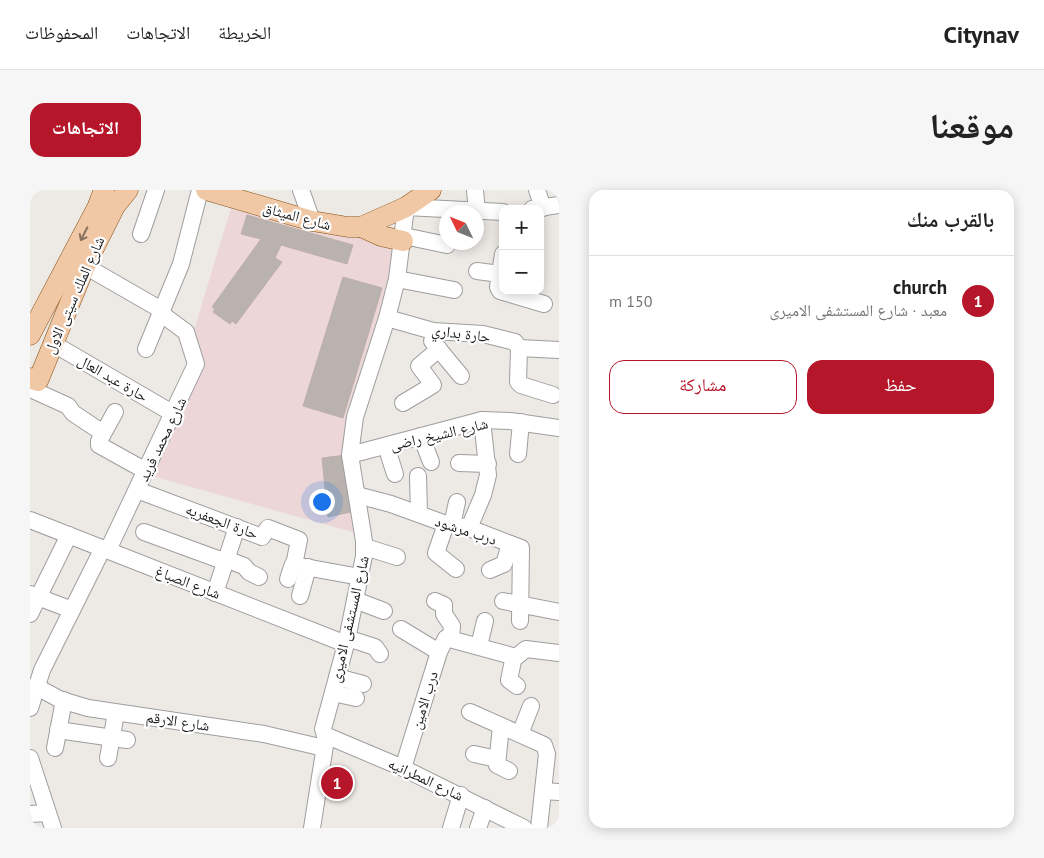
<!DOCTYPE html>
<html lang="ar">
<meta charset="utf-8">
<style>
:root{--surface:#fff;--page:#f6f6f6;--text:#222;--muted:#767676;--line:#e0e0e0;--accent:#b51629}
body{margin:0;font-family:"PT Sans","Noto Naskh Arabic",sans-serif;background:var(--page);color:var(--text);direction:rtl}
.controls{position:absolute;right:15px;top:15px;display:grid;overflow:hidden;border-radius:10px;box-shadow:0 2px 12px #0003}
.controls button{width:45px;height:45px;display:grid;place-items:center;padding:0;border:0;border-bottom:1px solid var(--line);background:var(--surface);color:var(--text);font:25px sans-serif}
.compass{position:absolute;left:409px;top:15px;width:45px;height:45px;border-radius:50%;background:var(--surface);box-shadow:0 2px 12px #0003;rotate:313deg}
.you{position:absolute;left:291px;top:311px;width:18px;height:18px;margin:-12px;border:4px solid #fff;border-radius:50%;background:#1a73e8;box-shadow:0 0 0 8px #1a73e833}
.badge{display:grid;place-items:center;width:32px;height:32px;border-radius:50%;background:var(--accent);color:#fff;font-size:16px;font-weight:700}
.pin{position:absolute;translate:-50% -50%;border:2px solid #fff;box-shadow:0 1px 5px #0006}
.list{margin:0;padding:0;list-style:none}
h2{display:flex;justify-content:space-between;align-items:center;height:65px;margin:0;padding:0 20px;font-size:21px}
h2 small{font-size:16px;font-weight:400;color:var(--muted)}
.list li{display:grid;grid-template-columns:32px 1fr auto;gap:15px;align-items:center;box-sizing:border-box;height:90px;padding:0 20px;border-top:1px solid var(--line)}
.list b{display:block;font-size:19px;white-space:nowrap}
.list p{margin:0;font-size:16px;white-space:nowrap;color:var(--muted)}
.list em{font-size:16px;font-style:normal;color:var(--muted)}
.actions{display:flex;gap:10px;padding:15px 20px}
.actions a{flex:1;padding:11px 0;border:1px solid var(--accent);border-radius:15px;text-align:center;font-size:18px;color:var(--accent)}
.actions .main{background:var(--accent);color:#fff}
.map{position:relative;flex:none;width:529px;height:638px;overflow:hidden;direction:ltr;border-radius:15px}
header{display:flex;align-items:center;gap:30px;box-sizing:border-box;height:70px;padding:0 25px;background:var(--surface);border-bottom:1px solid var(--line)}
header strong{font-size:24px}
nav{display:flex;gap:28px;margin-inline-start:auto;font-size:18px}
.intro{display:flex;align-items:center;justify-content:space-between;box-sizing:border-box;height:120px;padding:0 30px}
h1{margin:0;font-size:35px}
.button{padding:12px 22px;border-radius:15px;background:var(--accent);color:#fff;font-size:18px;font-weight:700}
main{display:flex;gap:30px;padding:0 30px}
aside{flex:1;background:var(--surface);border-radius:15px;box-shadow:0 2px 12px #0003}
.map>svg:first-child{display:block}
.commercial{fill:#ecd6d7}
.building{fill:#bab2ae;stroke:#bdafa9}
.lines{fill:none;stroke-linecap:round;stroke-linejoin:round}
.minor-casing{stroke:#9e9e9e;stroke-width:18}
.major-casing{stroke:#865111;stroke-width:21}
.minor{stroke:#fff;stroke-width:16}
.major{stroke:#f1c8a6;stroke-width:20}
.oneway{stroke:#877262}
.labels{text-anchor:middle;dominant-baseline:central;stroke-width:4.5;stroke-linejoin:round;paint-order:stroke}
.street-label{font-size:15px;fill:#1d1d1d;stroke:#fff}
</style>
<header>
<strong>Citynav</strong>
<nav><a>الخريطة</a><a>الاتجاهات</a><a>المحفوظات</a></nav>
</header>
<div class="intro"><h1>موقعنا</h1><a class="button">الاتجاهات</a></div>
<main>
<aside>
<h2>بالقرب منك<small></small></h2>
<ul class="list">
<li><span class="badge">1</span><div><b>church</b><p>معبد · شارع المستشفى الاميرى</p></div><em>150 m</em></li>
</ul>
<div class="actions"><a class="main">حفظ</a><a>مشاركة</a></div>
</aside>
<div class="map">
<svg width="529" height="638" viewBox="0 0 529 638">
<rect width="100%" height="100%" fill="#ede9e5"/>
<polygon class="commercial" points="204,8 373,51 325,227 333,345 115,284 164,182 156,142 165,137"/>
<g class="building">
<polygon points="217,25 323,55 317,74 251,55 245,68 252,72 206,134 202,131 200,134 183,122 185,119 182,117 231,49 211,44"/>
<polygon points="313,87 352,98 313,228 273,216"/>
<polygon points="316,265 325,321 298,327 292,268"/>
</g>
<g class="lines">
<g class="minor-casing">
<g id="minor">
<polyline points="271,0 282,31"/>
<polyline points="445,0 447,22"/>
<polyline points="507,0 513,18"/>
<polyline points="502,19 529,15"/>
<polyline points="111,44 126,0"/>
<polyline points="374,46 417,55"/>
<polyline points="473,64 468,97 470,101 514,114"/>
<polyline points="55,76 128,118 133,125 156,142 166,174 78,360"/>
<polyline points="447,81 470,84"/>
<polyline points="367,89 424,100"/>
<polyline points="357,128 403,141 453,144 485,152 489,158 488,192 491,195 523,205"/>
<polyline points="402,151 431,186"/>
<polyline points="22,153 144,224"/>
<polyline points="489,158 529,160"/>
<polyline points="116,159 151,74 170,0"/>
<polyline points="5,201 38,216 43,223 73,243"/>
<polyline points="373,213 403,195 389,176 409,159"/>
<polyline points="85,222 69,251 69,255 116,281"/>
<polyline points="391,246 401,272"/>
<polyline points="356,256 365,284"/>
<polyline points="488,264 491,232"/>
<polyline points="320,265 452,230 480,231 529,238"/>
<polyline points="429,273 458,274"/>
<polyline points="388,286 389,324"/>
<polyline points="107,300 232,347 238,338 269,350 264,375 330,387"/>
<polyline points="327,305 361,314 416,334 439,338 491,358 490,431"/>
<polyline points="0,330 316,454"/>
<polyline points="416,334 406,363 426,379"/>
<polyline points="422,335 427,312"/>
<polyline points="439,338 453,305 458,285 452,230"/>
<polyline points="114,342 196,372"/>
<polyline points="335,357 367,367"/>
<polyline points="196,369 214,376 219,382 229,387"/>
<polyline points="460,380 474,374 480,354"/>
<polyline points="258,389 263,374"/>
<polyline points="185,403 207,337"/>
<polyline points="0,404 42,420"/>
<polyline points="270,406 278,377"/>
<polyline points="325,410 354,421"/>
<polyline points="405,411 414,415 414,424 422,436 421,447"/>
<polyline points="473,411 529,422"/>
<polyline points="0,424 39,345"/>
<polyline points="371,439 409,462"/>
<polyline points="317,448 345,457 350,464"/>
<polyline points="449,456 455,431"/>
<polyline points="484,466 479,490 487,496"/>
<polyline points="307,487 333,494"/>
<polyline points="5,496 31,510 58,518 234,544 294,558"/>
<polyline points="303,503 326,508"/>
<polyline points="0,518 12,480 73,358"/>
<polyline points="440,522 514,555 517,564 509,638"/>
<polyline points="471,536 467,575 479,581"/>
<polyline points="28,540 97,550"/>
<polyline points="490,544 501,516"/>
<polyline points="295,545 373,578 494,638"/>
<polyline points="25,558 34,510"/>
<polyline points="444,564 467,569"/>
<polyline points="0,568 23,638"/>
<polyline points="78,568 86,523"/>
<polyline points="373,578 409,462 416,448 486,467 496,459 529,463"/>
<polyline points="513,601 529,602"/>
<polyline points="0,624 17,623"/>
<polyline points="282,638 296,549 293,539 316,454 334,366 334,351 320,265 325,227 357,128 367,89 376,17 473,22"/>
<polyline points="421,638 431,605"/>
<polyline points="448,638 455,618"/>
</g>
</g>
<g class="major-casing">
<g id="major">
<polyline points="176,0 282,31 318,37 331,37 376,17 401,0"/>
<polyline points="331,37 351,46 373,51"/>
<polyline points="0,145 67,18 74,0"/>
<polyline points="0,188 8,191 55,76 85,16 98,0"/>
</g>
</g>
<use href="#minor" class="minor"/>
<use href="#major" class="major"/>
</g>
<defs><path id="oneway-shaft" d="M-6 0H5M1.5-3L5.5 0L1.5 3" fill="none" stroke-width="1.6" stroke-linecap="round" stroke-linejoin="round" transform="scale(1.25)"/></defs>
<use class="oneway" href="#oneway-shaft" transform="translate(54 44) rotate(117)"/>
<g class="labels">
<g class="street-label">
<text transform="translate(267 26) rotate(15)">شارع الميثاق</text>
<text transform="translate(44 105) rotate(-66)">شارع الملك سيتى الاول</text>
<text transform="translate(431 143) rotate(7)">حارة بداري</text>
<text transform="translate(83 188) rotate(30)">حارة عبد العال</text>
<text transform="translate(409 244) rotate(-13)">شارع الشيخ راضى</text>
<text transform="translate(132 249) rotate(-64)">شارع محمد فريد</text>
<text transform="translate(192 331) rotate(20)">حارة الجعفريه</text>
<text transform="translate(436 340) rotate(18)">درب مرشود</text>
<text transform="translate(158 392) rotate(21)">شارع الصباغ</text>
<text transform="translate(319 429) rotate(-77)">شارع المستشفى الاميرى</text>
<text transform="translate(394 510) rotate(-73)">درب الامين</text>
<text transform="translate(148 531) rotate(8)">شارع الارقم</text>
<text transform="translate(396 589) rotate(25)">شارع المطرانيه</text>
</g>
</g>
</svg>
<div class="controls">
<button>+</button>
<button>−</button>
</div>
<svg class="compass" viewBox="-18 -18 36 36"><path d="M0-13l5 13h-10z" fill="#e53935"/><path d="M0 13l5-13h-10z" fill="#767676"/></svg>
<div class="you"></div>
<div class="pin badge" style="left:307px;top:593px">1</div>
</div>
</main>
